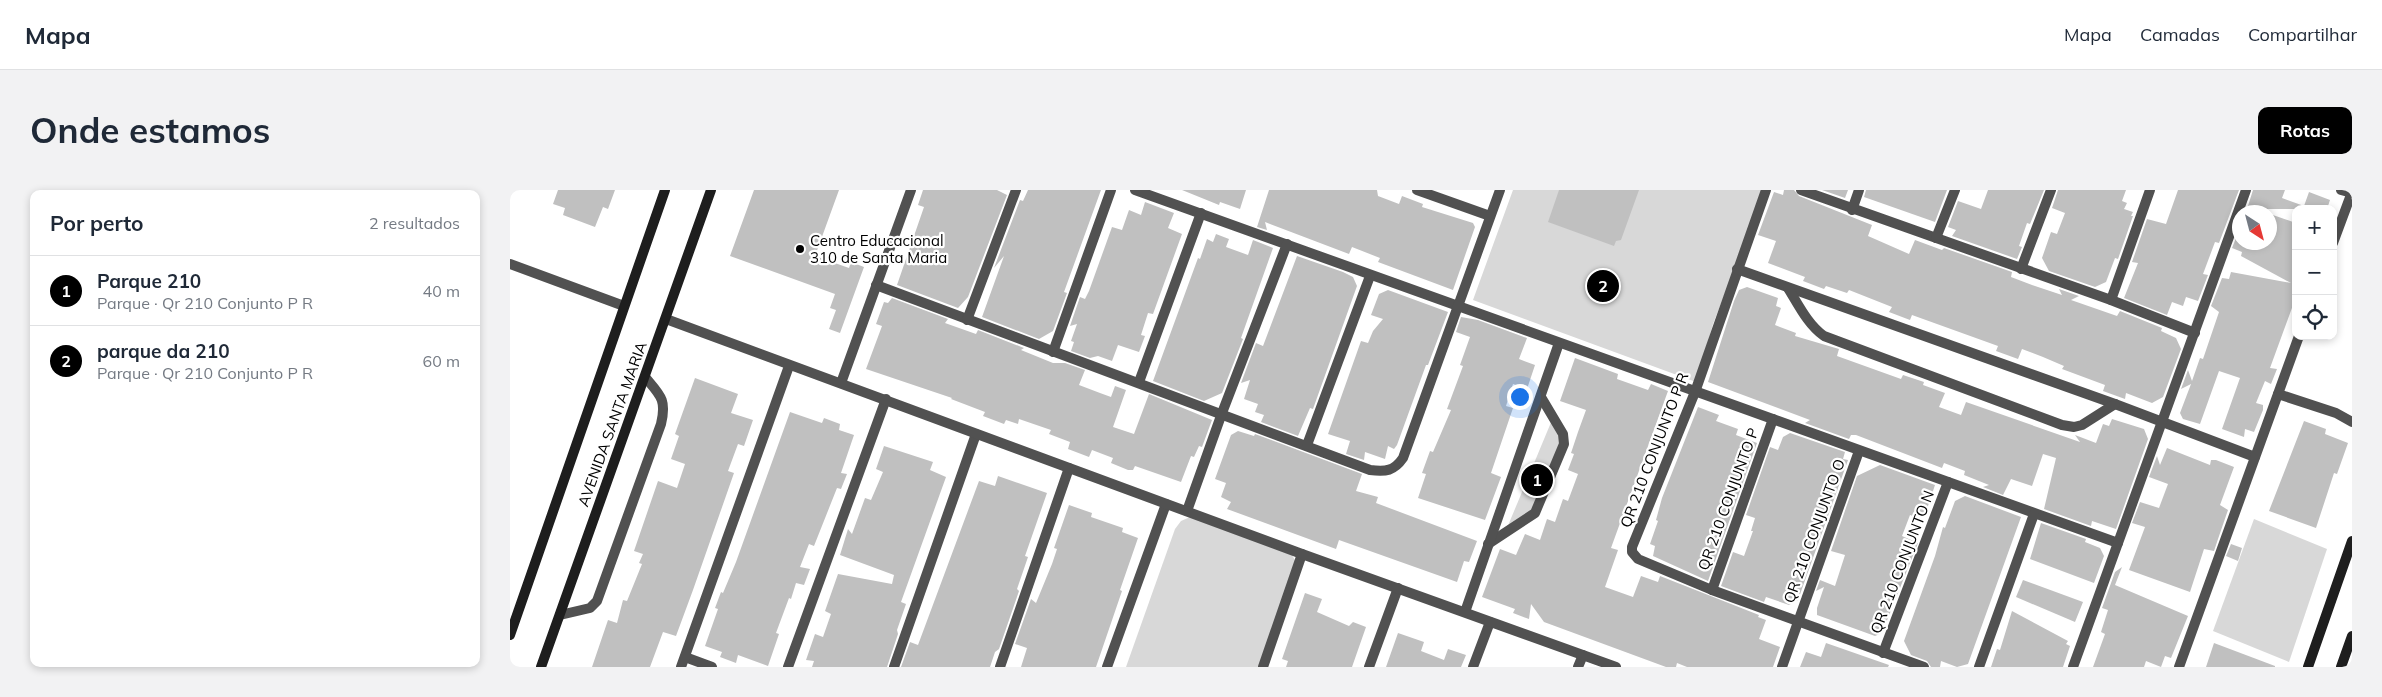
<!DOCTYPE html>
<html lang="pt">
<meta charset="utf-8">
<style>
:root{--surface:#fff;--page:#f2f2f3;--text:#1f2937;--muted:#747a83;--line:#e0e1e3;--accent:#000}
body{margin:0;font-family:Mulish,sans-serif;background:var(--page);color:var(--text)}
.controls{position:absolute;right:15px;top:15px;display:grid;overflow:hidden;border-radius:10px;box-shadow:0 2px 8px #0003}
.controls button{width:45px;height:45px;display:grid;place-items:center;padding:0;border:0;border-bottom:1px solid var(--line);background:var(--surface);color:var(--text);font:25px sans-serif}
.compass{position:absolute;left:1722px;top:15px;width:45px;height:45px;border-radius:50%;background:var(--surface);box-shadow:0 2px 8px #0003;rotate:144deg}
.you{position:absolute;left:1009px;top:206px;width:18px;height:18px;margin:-12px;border:4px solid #fff;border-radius:50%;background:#1a73e8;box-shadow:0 0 0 8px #1a73e833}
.badge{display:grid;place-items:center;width:32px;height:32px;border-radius:50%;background:var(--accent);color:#fff;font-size:16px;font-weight:700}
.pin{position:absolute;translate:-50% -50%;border:2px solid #fff;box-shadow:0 1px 5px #0006}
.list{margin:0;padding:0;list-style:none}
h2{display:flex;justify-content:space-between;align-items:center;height:65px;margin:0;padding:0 20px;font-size:21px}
h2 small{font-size:16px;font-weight:400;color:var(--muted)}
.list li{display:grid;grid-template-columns:32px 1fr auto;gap:15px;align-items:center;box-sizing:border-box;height:70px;padding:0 20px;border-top:1px solid var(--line)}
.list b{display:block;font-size:19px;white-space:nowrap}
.list p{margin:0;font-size:16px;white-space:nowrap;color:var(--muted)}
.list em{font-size:16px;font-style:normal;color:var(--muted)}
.icon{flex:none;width:28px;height:28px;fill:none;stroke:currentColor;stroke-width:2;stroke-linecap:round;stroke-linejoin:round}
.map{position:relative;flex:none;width:1842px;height:477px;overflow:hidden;border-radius:10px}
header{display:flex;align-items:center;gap:30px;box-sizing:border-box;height:70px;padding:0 25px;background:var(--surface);border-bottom:1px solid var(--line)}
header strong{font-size:24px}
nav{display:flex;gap:28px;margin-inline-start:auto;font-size:18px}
.intro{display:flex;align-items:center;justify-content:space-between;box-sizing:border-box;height:120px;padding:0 30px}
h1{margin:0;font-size:35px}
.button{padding:12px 22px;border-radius:10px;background:var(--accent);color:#fff;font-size:18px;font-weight:700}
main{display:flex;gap:30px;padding:0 30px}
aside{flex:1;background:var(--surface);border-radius:10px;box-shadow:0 2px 8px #0003}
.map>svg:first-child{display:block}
.green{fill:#d8d8d8}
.building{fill:#c0c0c0}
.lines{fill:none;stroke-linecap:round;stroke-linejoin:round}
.minor{stroke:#515151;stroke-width:10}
.tertiary{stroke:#515151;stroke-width:10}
.secondary{stroke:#1e1e1e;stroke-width:10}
.poi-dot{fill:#000;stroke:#fff;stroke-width:2}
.labels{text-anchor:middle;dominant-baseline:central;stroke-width:4.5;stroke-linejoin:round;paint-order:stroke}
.poi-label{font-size:15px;fill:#000;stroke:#fff;text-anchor:start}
.street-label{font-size:15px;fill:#000;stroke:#fff}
</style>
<header>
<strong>Mapa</strong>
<nav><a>Mapa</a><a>Camadas</a><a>Compartilhar</a></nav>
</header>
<div class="intro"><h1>Onde estamos</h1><a class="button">Rotas</a></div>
<main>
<aside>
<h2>Por perto<small>2 resultados</small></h2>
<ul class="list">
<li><span class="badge">1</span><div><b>Parque 210</b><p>Parque · Qr 210 Conjunto P R</p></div><em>40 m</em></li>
<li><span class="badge">2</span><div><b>parque da 210</b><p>Parque · Qr 210 Conjunto P R</p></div><em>60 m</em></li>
</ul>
</aside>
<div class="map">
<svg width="1842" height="477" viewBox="0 0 1842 477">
<rect width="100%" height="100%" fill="#fff"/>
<g class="green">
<polygon points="1003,0 1255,0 1203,134 1186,192 963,110"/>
<polygon points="1042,230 1053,250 1026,319 997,338"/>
<polygon points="680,327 782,365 786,372 750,477 616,477 665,339 671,331"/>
<polygon points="1744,329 1817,359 1779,472 1703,441"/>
</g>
<g class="building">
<polygon points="48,0 105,0 98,19 93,17 85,37 53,25 55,18 43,14"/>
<polygon points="244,0 329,0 305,66 339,78 341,72 354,77 330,143 319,139 326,120 320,118 325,104 220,66"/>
<polygon points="413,0 487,0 497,5 458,107 448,118 387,95 414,17 408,15"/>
<polygon points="518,0 591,0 554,102 557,103 543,141 529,149 472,127 494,66 484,78 510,10 513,11"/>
<polygon points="672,0 736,0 730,19 710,12 709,15"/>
<polygon points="759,0 867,0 868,6 889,14 892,6 913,14 912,17 963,33 965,37 943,100 868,72 870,68 842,57 839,64 755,32 757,40 747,37"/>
<polygon points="1049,0 1129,0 1111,50 1106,51 1104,56 1038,32"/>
<polygon points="1274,0 1284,0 1289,6 1362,35 1358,46 1399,64 1405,50 1432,60 1434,58 1502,82 1501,87 1525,96 1552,105 1549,99 1569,106 1561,110 1607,126 1610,121 1652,138 1651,141 1666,148 1671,159 1653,207 1642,213 1616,203 1615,209 1593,201 1595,195 1552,179 1554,176 1533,167 1512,159 1508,169 1486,161 1488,156 1402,125 1400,130 1379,122 1382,117 1339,100 1337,103 1316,96 1314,99 1293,91 1295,87 1258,73 1266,51 1248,45 1264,2 1273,5"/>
<polygon points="1312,0 1338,0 1335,8"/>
<polygon points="1356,0 1437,0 1425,32 1354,7"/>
<polygon points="1478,0 1534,0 1520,34 1517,33 1509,56 1512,57 1507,69 1442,46 1446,40 1438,37 1448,11 1471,19"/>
<polygon points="1548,0 1616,0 1612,11 1617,13 1614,19 1623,22 1621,26 1623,26 1608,69 1605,68 1596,92 1585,97 1539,81 1532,68 1541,42 1547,44 1555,23 1542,18"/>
<polygon points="1668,0 1729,0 1709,53 1705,52 1693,84 1698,85 1688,111 1676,107 1673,116 1662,112 1657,125 1614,108 1628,73 1622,72 1637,29 1656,34"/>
<polygon points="1743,0 1775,0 1772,8 1794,16 1799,2 1820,10 1817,19 1737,19"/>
<polygon points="635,12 664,23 658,38 672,44 643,124 638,123 631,145 635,146 629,162 608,155 602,171 588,166 580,168 561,161 564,152 561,151 567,134 560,136 570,107 575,109 579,101 602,37 612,40 619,20 631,25"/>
<polygon points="1760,24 1786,33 1786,107 1760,178 1767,179 1761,194 1755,191 1746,213 1753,215 1753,220 1744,242 1735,239 1734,247 1712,239 1730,188 1709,181 1690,234 1673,229 1670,223 1681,194 1671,199 1678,180 1682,191 1690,168 1693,169 1709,122 1701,116 1712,88 1719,89 1721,82 1781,93 1731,66 1732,62 1722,58 1730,38 1730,52 1760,52"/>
<polygon points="706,44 719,49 716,57 738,65 743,50 763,58 731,148 733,149 712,203 694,211 643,191 688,68 690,69 697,49 703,52"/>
<polygon points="787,66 833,82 843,87 847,96 803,219 800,218 788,246 751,232 754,225 745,222 748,214 734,209 740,190 731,193 746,153 753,156"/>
<polygon points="1237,97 1268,108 1266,116 1271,118 1265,135 1286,143 1285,146 1329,159 1327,166 1391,189 1393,185 1414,192 1413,195 1435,203 1429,217 1451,225 1456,212 1570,252 1565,245 1586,253 1593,234 1599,236 1602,229 1634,239 1638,249 1606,339 1582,331 1581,336 1534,319 1546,268 1533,264 1522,296 1501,289 1493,305 1473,297 1479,295 1454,285 1455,281 1434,273 1432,278 1346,245 1341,245 1339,249 1295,233 1300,230 1198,192 1224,111 1229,100"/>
<polygon points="878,100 938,122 918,175 916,175 887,255 884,259 878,256 875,269 855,262 854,270 836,264 840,251 818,244 851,151 858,153 863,141 873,129 861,125 869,104"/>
<polygon points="382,108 438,129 435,133 466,144 468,140 514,158 511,160 543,173 555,173 575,180 569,195 590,203 601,207 605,196 616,200 603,237 624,244 639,204 702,230 692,257 689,256 684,267 681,266 671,292 625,276 623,280 618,280 601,273 603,268 582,260 579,267 558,259 560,252 539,244 541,240 509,229 508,234 496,230 494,234 473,226 475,222 441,209 442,208 356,179 372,136 366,134 374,112 378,113"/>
<polygon points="951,127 968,130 1017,148 1009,169 1025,175 1017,199 1003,194 996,216 1003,218 981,283 991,287 975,330 908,308 916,284 912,283 920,261 923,262 941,220 937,219 953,176 950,175 960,147 946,142"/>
<polygon points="1065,168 1108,184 1107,189 1138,200 1141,194 1158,201 1101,358 1108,360 1095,397 1123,407 1131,386 1148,392 1150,386 1249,425 1248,427 1256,430 1249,449 1270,457 1263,477 1177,477 1167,473 1166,477 1156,477 1034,432 1021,414 1019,429 1003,423 1005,419 972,407 990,359 1006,365 1015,344 1030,350 1037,329 1045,332 1053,309 1058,311 1068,284 1058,280 1064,264 1061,263 1068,242 1076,220 1050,211"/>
<polygon points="185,188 228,204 221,223 243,230 234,256 228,254 218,281 224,283 183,400 166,446 153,442 140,477 82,477 98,430 107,433 113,410 117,411 132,374 129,373 133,364 124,361 148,291 167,298 175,274 161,269 169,246 165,244"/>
<polygon points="1188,217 1209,225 1206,231 1228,239 1226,245 1247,253 1198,391 1143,366 1145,356 1140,354 1148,331 1146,330 1152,308"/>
<polygon points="280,222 312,233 314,228 330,234 329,240 344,245 331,283 337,284 331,299 327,298 304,356 299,354 290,377 300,379 294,395 286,393 281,409 279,408 266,443 269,444 258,476 228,465 226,473 210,467 212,462 195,456 208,419 205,418 211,402 213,403 226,372"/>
<polygon points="1794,231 1816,239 1815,244 1838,253 1827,284 1824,283 1806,338 1759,321"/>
<polygon points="728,241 744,246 745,244 852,284 846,301 868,307 866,313 967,351 959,372 954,371 947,392 829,350 826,359 717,319 721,312 711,307 716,293 705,289 721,245"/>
<polygon points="1280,243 1335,262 1333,269 1338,270 1288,410 1279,415 1256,407 1254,412 1211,396 1223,362 1234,366 1243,341 1241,341 1245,328 1236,325 1260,257 1268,260 1273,247"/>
<polygon points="374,256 423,272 420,280 436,287 391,412 396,414 387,440 388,444 377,477 302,477 304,471 296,470 305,444 313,447 321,424 315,421 328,384 382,394 384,385 330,365 338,339 342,344 355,308 361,310 373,282 366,279"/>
<polygon points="1657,258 1700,275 1701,270 1706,270 1724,277 1710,315 1718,320 1708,349 1704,361 1694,359 1680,402 1619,380 1635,337 1622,333 1630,312 1649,318 1658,294 1639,287 1647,266 1650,275"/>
<polygon points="1370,275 1425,295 1415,325 1405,321 1403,326 1400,325 1392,346 1408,353 1372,443 1365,446 1307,425 1307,418 1314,397 1306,401 1310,390 1325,396 1335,365 1321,361 1347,286"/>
<polygon points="488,286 537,303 515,366 518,367 507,399 509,401 489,459 485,462 480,477 391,477 400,452 408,455 469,291 485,296"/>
<polygon points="1455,306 1511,327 1458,474 1447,477 1431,471 1430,477 1421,477 1417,471 1401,465 1394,451 1425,366 1433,337 1435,338 1445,311"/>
<polygon points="559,315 582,323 581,327 613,338 612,342 628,348 610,400 612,401 586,477 511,477 517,458 505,454 521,409 526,413 542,374 547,359 544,358"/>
<polygon points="1531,333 1576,349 1575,352 1590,358 1594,366 1584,393 1520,369"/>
<polygon points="1721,354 1732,358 1728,371 1716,366"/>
<polygon points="1612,377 1605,395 1678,426 1661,468 1655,466 1651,477 1636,471 1634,477 1583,477 1595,444 1591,442 1598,420 1592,418 1605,382"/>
<polygon points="1513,390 1573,412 1565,432 1506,407"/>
<polygon points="795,403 812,409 807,422 839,436 843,432 856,437 842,477 776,477 778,471 772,469"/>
<polygon points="1502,421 1558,451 1556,454 1560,456 1553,477 1481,477 1487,459 1490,460"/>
<polygon points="888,443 914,452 911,461 934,470 938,459 956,465 951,477 876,477"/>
<polygon points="1316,453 1379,475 1378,477 1290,477 1296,462 1311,467"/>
<polygon points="1704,453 1765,476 1765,477 1696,477"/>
</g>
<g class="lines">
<g class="minor">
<polyline points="625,0 1608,353"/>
<polyline points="907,0 980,26"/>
<polyline points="1256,0 1185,202 1122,357 1122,362 1128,369 1202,400 1414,477"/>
<polyline points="1291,0 1601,110 1685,143"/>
<polyline points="1831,0 1842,3"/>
<polyline points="1342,20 1349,0"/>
<polyline points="1426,48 1445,0"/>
<polyline points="1823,53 1842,2"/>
<polyline points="0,74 114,116"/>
<polyline points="1227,79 1605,214 1745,267"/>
<polyline points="1511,79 1541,0"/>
<path d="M366,95l494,185c16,2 24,1 33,-12l97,-268"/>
<path d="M1278,98c10,16 20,37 36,48l238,89 12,2 8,-2 33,-21"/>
<polyline points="1601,110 1640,0"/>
<polyline points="457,130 506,0"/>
<polyline points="543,162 601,0"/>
<polyline points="629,192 691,23"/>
<polyline points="331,193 401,0"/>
<polyline points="1768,204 1826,223 1842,232"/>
<polyline points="797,255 860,86"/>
<polyline points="677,321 712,223 777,54"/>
<polyline points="978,354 1025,323 1054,254 1053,244 1031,207"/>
<polyline points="1202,400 1263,229"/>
<polyline points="955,422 1049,153"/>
<path d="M50,425l30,-7 7,-7 64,-177c6,-25 -1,-29 -16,-47"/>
<polyline points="1373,463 1438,292"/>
<polyline points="175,467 202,477"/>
<polyline points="171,477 279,176"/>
<polyline points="278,477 376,209"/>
<polyline points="384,477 466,244"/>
<polyline points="490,477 559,278"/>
<polyline points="597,477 656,314"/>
<polyline points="753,477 792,364"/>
<polyline points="859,477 888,398"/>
<polyline points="963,477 980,432"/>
<polyline points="1068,477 1073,465"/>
<polyline points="1272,477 1349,261"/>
<polyline points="1469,477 1524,324"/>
<polyline points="1563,477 1736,0"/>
<polyline points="1669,477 1789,146"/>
</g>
<polyline class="tertiary" points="156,129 792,364 1106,477"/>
<g class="secondary">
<polyline points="0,445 155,0"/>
<polyline points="31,477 201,0"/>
<polyline points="1798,477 1842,351"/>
<polyline points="1831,477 1842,446"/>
</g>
</g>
<circle class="poi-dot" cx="290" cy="59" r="5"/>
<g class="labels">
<g class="poi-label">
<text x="300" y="50">Centro Educacional<tspan x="300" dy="17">310 de Santa Maria</tspan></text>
</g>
<g class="street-label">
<text transform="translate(102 234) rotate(-70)">AVENIDA SANTA MARIA</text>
<text transform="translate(1144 260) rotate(-69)">QR 210 CONJUNTO P R</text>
<text transform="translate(1218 309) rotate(-70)">QR 210 CONJUNTO P</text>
<text transform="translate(1304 341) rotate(-70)">QR 210 CONJUNTO O</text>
<text transform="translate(1392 372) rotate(-69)">QR 210 CONJUNTO N</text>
</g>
</g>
</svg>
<div class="controls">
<button>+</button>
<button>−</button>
<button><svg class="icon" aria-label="locate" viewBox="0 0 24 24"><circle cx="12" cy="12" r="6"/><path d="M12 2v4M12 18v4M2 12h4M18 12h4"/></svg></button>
</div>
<svg class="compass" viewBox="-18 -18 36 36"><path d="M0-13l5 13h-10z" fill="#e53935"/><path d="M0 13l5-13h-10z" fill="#747a83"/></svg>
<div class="you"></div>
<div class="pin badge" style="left:1027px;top:290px">1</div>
<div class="pin badge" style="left:1093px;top:96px">2</div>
</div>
</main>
